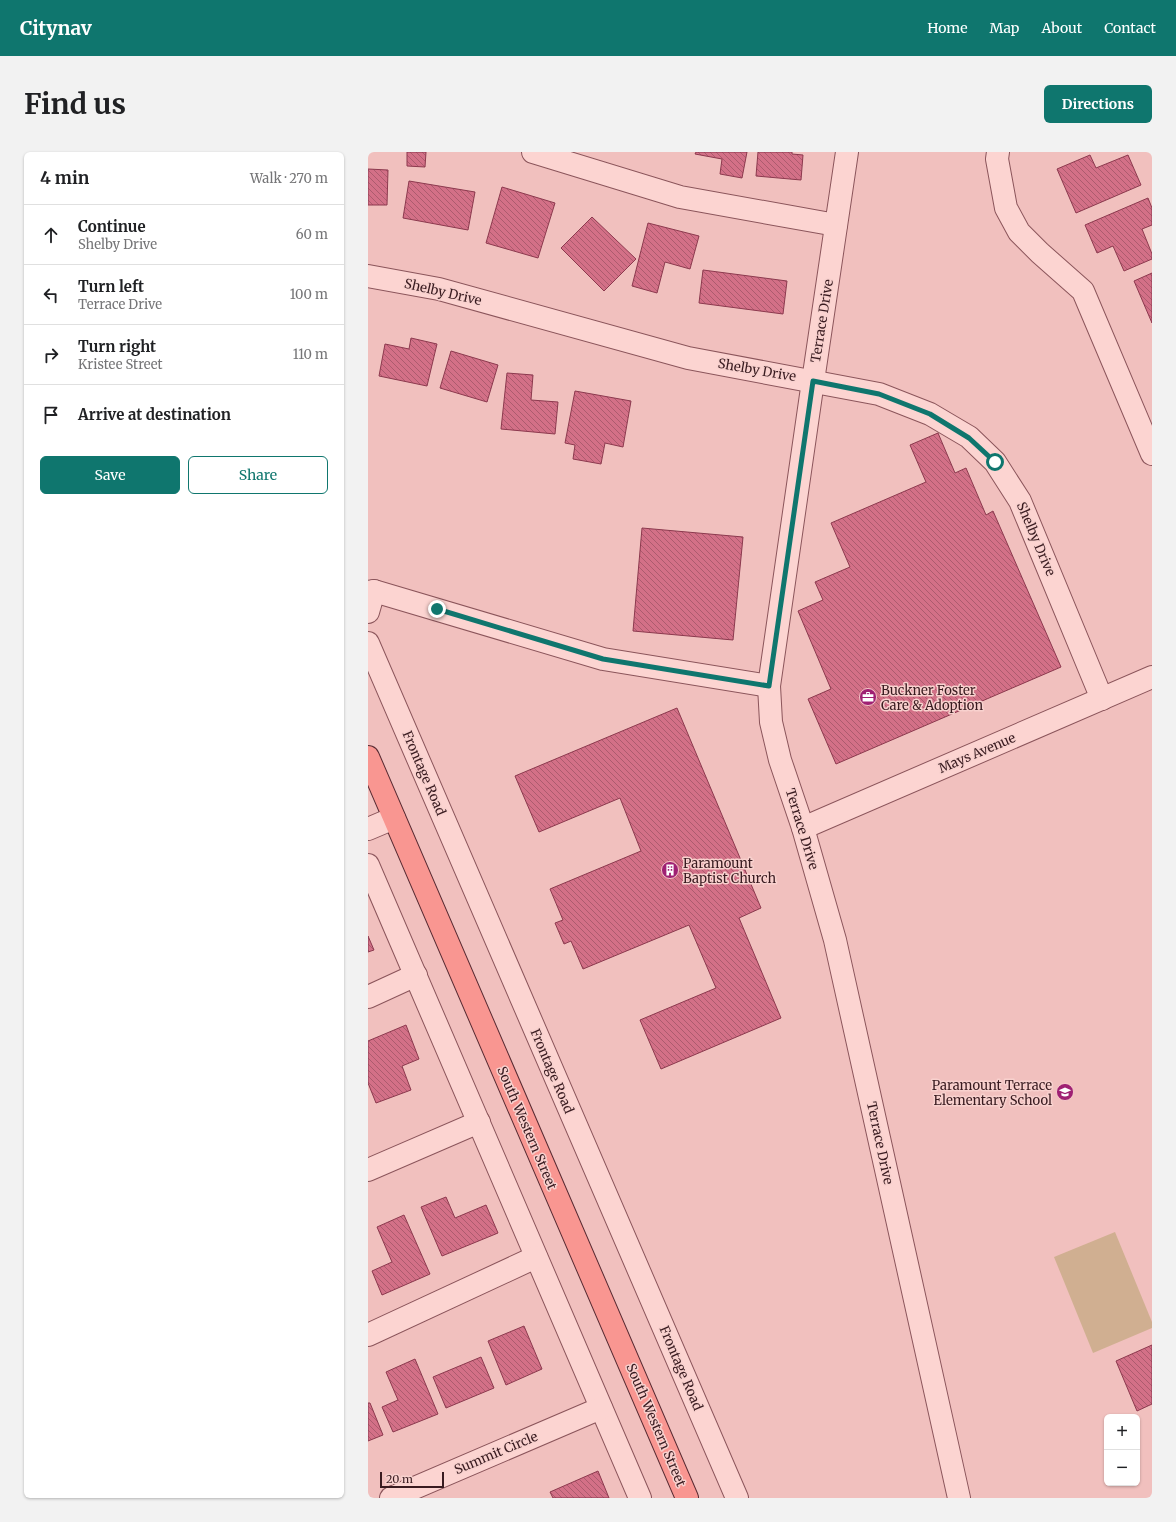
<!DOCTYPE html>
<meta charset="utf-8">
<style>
:root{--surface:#fff;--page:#f2f2f2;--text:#202124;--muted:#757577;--line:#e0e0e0;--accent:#0f766e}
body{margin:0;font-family:Merriweather,serif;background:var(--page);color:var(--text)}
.controls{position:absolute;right:12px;bottom:12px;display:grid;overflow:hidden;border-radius:6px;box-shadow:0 1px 3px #0004}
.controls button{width:36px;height:36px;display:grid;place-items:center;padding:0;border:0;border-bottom:1px solid var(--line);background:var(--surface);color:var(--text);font:20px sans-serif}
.scale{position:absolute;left:12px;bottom:10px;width:64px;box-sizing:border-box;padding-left:4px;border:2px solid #391b20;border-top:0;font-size:11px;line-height:14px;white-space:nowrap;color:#391b20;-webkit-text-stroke:3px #f8d1ce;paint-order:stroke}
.stop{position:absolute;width:12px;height:12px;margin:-9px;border:3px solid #0f766e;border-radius:50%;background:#fff}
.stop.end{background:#0f766e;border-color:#fff;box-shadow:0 1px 4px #0008}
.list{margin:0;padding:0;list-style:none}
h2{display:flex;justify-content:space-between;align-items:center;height:52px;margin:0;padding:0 16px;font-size:17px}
h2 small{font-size:13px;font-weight:400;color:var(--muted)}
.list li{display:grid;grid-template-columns:26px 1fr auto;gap:12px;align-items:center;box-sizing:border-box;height:60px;padding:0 16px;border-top:1px solid var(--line)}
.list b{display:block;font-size:15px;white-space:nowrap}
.list p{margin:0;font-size:13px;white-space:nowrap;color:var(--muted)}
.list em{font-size:13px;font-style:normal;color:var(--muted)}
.actions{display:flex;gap:8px;padding:12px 16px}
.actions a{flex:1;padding:9px 0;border:1px solid var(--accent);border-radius:6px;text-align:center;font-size:14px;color:var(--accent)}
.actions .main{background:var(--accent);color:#fff}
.icon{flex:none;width:22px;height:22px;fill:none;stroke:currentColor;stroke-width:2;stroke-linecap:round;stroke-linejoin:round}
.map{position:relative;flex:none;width:784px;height:1346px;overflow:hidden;border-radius:6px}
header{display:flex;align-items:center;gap:24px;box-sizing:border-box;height:56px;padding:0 20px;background:var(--accent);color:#fff}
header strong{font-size:19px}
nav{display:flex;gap:22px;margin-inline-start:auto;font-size:14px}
.intro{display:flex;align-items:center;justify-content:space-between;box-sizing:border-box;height:96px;padding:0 24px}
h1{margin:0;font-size:28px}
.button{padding:10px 18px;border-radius:6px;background:var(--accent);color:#fff;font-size:14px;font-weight:700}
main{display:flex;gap:24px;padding:0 24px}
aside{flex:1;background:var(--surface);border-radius:6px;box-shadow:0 1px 3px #0004}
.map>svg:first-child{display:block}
.garden{fill:#d0af91}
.building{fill:url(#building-back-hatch);stroke:#8c394e}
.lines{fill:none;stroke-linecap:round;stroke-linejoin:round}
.minor-casing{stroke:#8b555b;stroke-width:24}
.major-casing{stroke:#582a32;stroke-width:24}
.minor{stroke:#fcd4d1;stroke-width:22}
.major{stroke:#f99691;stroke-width:22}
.route{stroke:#0f766e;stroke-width:5}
.labels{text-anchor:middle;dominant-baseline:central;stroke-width:3;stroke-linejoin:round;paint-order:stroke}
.street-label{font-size:13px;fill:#391b20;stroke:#f8d1ce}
.poi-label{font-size:13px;fill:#391b20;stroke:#f8d1ce;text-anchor:start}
</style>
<header>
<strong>Citynav</strong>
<nav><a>Home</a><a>Map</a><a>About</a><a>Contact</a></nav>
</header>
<div class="intro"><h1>Find us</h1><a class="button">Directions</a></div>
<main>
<aside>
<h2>4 min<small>Walk · 270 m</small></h2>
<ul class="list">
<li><svg class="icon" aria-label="ahead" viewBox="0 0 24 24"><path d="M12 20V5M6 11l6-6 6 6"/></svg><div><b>Continue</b><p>Shelby Drive</p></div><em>60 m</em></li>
<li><svg class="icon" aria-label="left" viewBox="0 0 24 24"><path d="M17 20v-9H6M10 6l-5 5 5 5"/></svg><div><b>Turn left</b><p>Terrace Drive</p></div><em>100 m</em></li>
<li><svg class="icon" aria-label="right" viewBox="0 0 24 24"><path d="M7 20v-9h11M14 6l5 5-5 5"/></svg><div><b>Turn right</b><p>Kristee Street</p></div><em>110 m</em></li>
<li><svg class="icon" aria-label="arrive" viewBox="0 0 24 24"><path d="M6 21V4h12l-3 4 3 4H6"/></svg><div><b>Arrive at destination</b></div></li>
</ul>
<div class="actions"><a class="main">Save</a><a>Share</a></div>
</aside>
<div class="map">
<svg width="784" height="1346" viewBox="0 0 784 1346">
<defs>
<pattern id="building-back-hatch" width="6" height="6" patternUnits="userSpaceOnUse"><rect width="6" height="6" fill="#d37087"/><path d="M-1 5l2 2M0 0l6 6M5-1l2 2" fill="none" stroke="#ac5b6e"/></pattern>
</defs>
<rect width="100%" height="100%" fill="#f1c0be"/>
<polygon class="garden" points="747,1080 784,1170 784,1176 725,1201 686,1105"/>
<g class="building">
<polygon points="39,0 58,0 57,15 39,14"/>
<polygon points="328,0 379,0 374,26 352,22 354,7 327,2"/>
<polygon points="390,0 424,0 424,2 435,3 433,28 388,24"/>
<polygon points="722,3 728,16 760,3 773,33 708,61 689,17"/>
<polygon points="0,17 20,18 19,53 0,53"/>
<polygon points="41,29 107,40 100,78 35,66"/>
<polygon points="134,35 187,51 170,106 118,91"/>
<polygon points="780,46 784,56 784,73 774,77 784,102 784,107 756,119 745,94 729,101 717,73"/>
<polygon points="224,65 268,107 236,139 193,96"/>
<polygon points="280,71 331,84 322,117 297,110 289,141 264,134"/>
<polygon points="335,118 419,129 415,162 331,151"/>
<polygon points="784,121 784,171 766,129"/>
<polygon points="43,186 69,192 59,234 11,224 17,192 41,197"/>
<polygon points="83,199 130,213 119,250 72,236"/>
<polygon points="139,221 165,223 163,248 190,250 187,282 133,277"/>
<polygon points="207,239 263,249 255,295 237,291 233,312 205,307 207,293 197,291"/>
<polygon points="570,281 587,321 598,316 618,363 625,359 693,515 468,612 440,547 463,537 430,459 455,448 447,430 482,415 463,371 558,330 542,293"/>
<polygon points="274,376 375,385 365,488 265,479"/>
<polygon points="309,556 393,756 371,766 413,866 293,917 272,868 348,836 321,773 215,817 203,789 196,792 187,771 195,768 182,737 273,699 252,646 171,680 147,624"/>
<polygon points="0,784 6,798 0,800"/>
<polygon points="38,873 51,907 34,914 43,938 8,951 0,931 0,889"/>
<polygon points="78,1045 87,1066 118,1053 130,1081 74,1104 53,1055"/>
<polygon points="36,1063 62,1122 14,1143 4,1119 24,1110 9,1075"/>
<polygon points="156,1174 174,1217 138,1233 120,1189"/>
<polygon points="784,1193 784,1252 769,1259 748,1209"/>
<polygon points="113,1205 126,1236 78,1256 65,1225"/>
<polygon points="47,1207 70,1262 25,1280 14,1255 30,1248 18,1220"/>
<polygon points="0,1251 2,1251 15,1283 0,1289"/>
<polygon points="230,1319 241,1346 185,1346 182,1340"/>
</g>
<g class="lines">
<g class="minor-casing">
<g id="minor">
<polyline points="165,0 312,45 468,73"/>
<polyline points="479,0 445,229 401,534 403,570 412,608 435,676 467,788 591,1346"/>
<polyline points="630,0 629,7 638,56 651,80 672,101 715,139 784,302"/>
<polyline points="0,124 71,137 320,206 511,242 562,262 601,285 627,310 652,349 734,547"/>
<polyline points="0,440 6,439 235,507 401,534"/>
<polyline points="0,460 6,439"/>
<polyline points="0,491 369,1346"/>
<polyline points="435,676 784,525"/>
<polyline points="0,677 26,666"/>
<polyline points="0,713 272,1346"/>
<polyline points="0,845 48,823"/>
<polyline points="0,1018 111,970"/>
<polyline points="0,1183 168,1105"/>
<polyline points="23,1346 233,1256"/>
</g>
</g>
<g class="major-casing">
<polyline id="major" points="0,605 319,1346"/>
</g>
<use href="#minor" class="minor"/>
<use href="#major" class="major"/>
</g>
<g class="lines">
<polyline class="route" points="69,457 235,507 401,534 445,229 511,242 562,262 601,286 627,310"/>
</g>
<defs>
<g id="office-disc" transform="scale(0.9)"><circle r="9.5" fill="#9f2073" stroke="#f8d1ce"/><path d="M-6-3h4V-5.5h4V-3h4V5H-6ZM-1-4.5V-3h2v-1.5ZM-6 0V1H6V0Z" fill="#fff"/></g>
<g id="building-disc" transform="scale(0.9)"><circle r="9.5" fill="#9f2073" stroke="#f8d1ce"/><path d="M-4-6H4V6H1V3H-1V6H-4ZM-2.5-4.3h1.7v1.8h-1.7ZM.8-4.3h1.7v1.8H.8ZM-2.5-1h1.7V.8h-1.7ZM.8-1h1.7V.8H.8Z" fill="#fff"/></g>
<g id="school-disc" transform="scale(0.9)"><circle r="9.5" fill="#9f2073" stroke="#f8d1ce"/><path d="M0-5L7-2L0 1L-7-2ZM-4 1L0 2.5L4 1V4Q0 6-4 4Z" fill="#fff"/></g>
</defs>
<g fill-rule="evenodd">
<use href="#office-disc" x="500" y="545"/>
<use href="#building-disc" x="302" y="718"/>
<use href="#school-disc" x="697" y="940"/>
</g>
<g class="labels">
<g class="street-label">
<text transform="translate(75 140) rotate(13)">Shelby Drive</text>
<text transform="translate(454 169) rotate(-81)">Terrace Drive</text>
<text transform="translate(389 218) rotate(10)">Shelby Drive</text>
<text transform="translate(668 387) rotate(67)">Shelby Drive</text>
<text transform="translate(609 601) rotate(-23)">Mays Avenue</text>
<text transform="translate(56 621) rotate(67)">Frontage Road</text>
<text transform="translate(434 677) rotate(73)">Terrace Drive</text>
<text transform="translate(184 919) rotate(67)">Frontage Road</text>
<text transform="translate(159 976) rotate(67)">South Western Street</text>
<text transform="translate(512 991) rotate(78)">Terrace Drive</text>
<text transform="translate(313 1216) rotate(67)">Frontage Road</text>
<text transform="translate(288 1273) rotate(67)">South Western Street</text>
<text transform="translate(128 1301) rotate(-23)">Summit Circle</text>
</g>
<g class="poi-label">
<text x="513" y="538">Buckner Foster<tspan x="513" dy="15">Care &amp; Adoption</tspan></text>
<text x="315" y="711">Paramount<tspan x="315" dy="15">Baptist Church</tspan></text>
<text x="684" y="933" text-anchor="end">Paramount Terrace<tspan x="684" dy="15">Elementary School</tspan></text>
</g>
</g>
</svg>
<div class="controls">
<button>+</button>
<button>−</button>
</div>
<div class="scale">20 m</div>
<div class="stop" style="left:627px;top:310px"></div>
<div class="stop end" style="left:69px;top:457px"></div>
</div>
</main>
